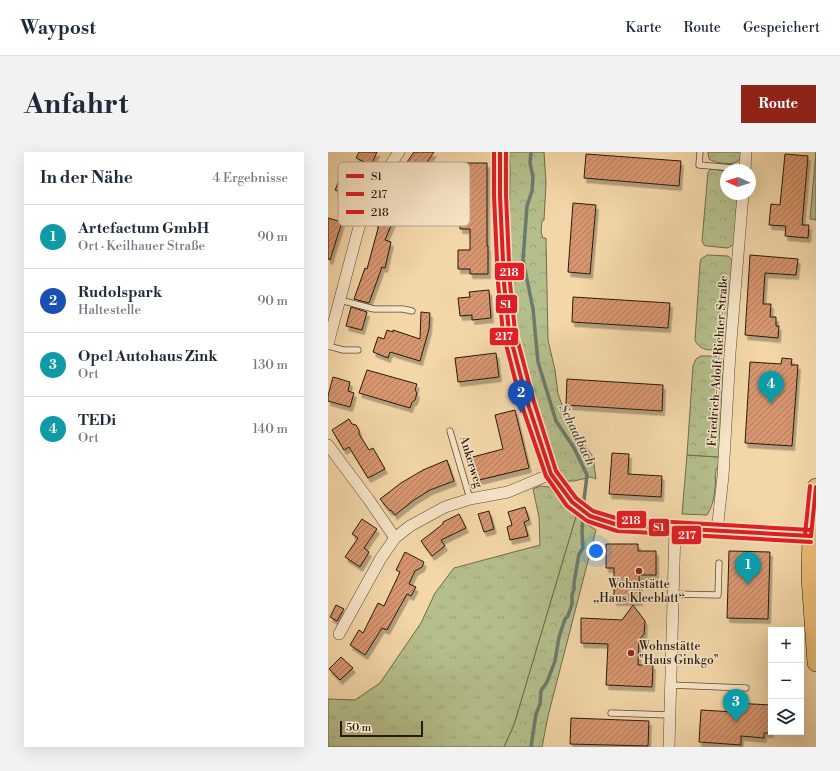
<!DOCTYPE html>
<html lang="de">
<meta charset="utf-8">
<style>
:root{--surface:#fff;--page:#f2f2f3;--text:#1f2937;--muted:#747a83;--line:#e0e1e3;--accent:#8f2418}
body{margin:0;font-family:"Libre Bodoni",serif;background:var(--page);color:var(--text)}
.controls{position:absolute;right:12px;bottom:12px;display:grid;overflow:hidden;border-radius:0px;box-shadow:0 4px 16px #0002}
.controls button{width:36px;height:36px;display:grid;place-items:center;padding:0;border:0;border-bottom:1px solid var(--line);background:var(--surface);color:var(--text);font:20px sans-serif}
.compass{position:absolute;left:392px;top:12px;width:36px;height:36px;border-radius:50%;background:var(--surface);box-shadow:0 4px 16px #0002;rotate:273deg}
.scale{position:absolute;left:12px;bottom:10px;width:83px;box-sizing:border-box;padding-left:4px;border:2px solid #251a0f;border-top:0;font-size:11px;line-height:14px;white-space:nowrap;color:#251a0f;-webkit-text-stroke:3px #f7e5c7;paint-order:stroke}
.you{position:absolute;left:268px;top:399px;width:14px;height:14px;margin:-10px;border:3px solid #fff;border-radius:50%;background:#1a73e8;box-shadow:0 0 0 6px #1a73e833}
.badge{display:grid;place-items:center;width:26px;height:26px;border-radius:50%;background:var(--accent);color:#fff;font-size:13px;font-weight:700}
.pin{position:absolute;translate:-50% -33px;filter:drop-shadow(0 1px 2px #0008)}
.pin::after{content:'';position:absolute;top:21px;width:14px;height:12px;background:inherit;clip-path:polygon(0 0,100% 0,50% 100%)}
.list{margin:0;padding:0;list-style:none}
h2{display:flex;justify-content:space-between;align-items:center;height:52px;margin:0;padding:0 16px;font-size:17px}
h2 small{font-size:13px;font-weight:400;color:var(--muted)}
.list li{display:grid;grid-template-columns:26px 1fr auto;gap:12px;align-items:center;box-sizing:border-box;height:64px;padding:0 16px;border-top:1px solid var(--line)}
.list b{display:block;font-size:15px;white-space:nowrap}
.list p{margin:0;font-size:13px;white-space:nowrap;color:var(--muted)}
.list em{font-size:13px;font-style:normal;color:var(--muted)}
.icon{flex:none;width:22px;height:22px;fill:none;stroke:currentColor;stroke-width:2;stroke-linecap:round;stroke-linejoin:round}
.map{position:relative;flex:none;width:488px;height:595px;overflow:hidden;border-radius:0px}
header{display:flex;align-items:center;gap:24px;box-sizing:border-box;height:56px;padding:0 20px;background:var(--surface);border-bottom:1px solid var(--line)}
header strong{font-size:19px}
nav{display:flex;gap:22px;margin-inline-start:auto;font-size:14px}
.intro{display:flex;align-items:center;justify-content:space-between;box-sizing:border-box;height:96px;padding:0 24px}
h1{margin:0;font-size:28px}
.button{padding:10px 18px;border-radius:0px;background:var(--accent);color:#fff;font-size:14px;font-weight:700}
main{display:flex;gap:24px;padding:0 24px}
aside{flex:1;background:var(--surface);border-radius:0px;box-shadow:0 4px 16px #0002}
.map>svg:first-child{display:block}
.grass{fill:url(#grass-tufts);stroke:#6d6c4e}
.forest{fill:url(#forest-crowns);stroke:#6d6c4e}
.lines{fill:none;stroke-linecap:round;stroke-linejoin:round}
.stream{stroke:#6c7a6b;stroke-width:3.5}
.building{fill:url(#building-hatch);stroke:#251a0f;filter:url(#shadow)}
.service-casing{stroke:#584936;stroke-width:7}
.minor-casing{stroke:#584936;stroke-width:12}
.primary-casing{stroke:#251a0f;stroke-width:18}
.service{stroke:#f7e5c7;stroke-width:5.5}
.minor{stroke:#f7e5c7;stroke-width:11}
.primary{stroke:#eabc74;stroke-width:17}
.bus-1-casing{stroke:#f7e5c7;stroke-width:7}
.bus-2-casing{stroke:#f7e5c7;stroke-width:7}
.bus-3-casing{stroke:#f7e5c7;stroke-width:7}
.bus-1{stroke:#da1f24;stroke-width:4}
.bus-2{stroke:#e31e24;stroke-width:4}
.bus-3{stroke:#e31e24;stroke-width:4}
.poi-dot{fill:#8f2418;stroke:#f7e5c7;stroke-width:1.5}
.labels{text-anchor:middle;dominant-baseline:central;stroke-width:3;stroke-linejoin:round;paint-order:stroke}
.street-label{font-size:12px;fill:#251a0f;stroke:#f7e5c7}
.poi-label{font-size:12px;fill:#251a0f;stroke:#f7e5c7}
.water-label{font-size:13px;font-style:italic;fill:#484a3d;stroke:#f7e5c7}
.key{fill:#f7e5c7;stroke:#b8a890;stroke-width:1}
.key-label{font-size:11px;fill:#251a0f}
.line-badge{stroke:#f7e5c7;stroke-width:1.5}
.badge-label{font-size:11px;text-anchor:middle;font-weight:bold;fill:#fff}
</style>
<header>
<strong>Waypost</strong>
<nav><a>Karte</a><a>Route</a><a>Gespeichert</a></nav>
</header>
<div class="intro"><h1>Anfahrt</h1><a class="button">Route</a></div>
<main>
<aside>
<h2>In der Nähe<small>4 Ergebnisse</small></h2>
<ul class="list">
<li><span class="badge" style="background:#0f9aa8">1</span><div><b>Artefactum GmbH</b><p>Ort · Keilhauer Straße</p></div><em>90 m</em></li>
<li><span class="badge" style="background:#1a4fb4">2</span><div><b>Rudolspark</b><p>Haltestelle</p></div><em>90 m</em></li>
<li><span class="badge" style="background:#0f9aa8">3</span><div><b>Opel Autohaus Zink</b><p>Ort</p></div><em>130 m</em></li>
<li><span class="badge" style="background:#0f9aa8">4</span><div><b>TEDi</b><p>Ort</p></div><em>140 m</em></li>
</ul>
</aside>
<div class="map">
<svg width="488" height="595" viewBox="0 0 488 595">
<defs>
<pattern id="grass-tufts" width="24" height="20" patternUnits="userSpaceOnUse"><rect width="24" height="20" fill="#b5bf8c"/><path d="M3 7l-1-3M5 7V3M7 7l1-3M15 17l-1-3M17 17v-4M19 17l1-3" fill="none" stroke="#9ca478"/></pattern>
<pattern id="forest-crowns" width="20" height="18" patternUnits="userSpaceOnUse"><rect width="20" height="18" fill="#b5bf8c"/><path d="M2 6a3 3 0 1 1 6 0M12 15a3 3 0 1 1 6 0" fill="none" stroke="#9ca478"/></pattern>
<pattern id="building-hatch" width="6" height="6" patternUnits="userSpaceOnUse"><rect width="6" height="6" fill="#d8966f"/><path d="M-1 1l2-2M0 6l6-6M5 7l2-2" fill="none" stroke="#af7a5a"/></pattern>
<filter id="shadow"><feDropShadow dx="2.5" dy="4.5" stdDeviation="0" flood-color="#0004"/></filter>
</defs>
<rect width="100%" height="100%" fill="#f3d7a9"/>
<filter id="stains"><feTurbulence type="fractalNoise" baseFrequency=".005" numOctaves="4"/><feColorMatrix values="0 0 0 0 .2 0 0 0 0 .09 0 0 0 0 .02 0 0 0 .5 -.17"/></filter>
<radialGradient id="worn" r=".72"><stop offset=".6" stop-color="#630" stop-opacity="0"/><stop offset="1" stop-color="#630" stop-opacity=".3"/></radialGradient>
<g class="grass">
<polygon points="488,0 488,68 482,67"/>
<path d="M359,303l32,2 -1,11 -2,1c-1,16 0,32 -9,46l-25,-1z"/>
<polygon points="212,334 221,335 248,365 186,573 176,595 0,595 0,547 27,548 52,531 93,471 107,441 126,416 212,393 211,365 205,337"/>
</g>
<g class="forest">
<path d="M180,0h36l2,31 -2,37 -2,1 -1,11 2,6h3l2,102 7,30 3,24 10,27 25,36 3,22 -5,-2 -17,4h-10c-20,-29 -27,-66 -37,-100l3,-1 -9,-30h-4l-7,-55 -1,-38 1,-92z"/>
<path d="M380,0h33c0,3 0,7 -3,9 -5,5 -24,2 -29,-2z"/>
<polygon points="383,17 398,19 398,42 410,42 406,92 400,96 379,94 376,93 374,89 380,20"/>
<path d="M379,103l21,1 5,5 -7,85c-10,6 -27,6 -31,-6l5,-76 1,-5z"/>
<polygon points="373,204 389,204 396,209 391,305 359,303 365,214 368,207"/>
<polygon points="248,365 268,378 220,564 214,595 176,595 186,573"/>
</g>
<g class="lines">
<g class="stream">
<polyline points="203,0 202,11 205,25 204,39 199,54 195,108 205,157 210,210 228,269 246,296 259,323 255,356"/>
<polyline points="203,595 208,562 212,552 213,539 219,530 227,509 231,485 237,467 240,464 244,452 244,443 246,437 246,431 251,402 255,396 254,380 255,362"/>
</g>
</g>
<g class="building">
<polygon points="31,0 49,0 43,13 28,6"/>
<polygon points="86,0 106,0 86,29 73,19"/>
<polygon points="258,2 353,9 351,34 256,26"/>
<polygon points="457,2 480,4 474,73 481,73 480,86 457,84 458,74 441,73 443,52 452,53"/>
<polygon points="133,11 159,11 159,94 160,94 160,122 142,122 142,117 130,117 130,98 142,98 142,77 132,77"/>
<polygon points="14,22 26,27 20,43 7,38"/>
<polygon points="58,44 73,50 57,88 63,90 57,116 54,115 41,151 26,147 37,116 39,117 51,73 46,71"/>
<polygon points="245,51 268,53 262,122 240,120"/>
<polygon points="0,66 14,70 2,108 0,107"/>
<polygon points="422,103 470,107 468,123 437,121 435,152 443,152 442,165 448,165 448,174 451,174 450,186 417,183"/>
<polygon points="161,138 163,166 144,168 144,163 132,164 130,146 142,145 141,140"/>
<polygon points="245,145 342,151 340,176 244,170"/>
<polygon points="23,155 39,160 34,178 18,174"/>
<polygon points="93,160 102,161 101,177 92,209 62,200 60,206 45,200 50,185 56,187 59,178 65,180 65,178 92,187"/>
<polygon points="168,201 171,225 130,230 127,206"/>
<polygon points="454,206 464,207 463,213 470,213 464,294 417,291 422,210 453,212"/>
<polygon points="39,218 89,232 87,238 89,241 87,248 84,250 82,256 31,241"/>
<polygon points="5,225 22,230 20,239 26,241 22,255 0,249 0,244"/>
<polygon points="239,227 335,233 334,259 238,253"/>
<polygon points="187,258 201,316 147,329 141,306 175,297 167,263"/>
<polygon points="21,267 24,272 28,273 31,278 31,282 41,298 45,296 57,317 40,326 21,295 16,298 4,278"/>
<polygon points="284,301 301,302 300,322 334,324 333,345 281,342"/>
<polygon points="119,308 126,329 102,338 86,348 67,363 63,358 62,359 52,347 73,331 95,318"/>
<polygon points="197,355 201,368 196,370 200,384 182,388 179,375 184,373 180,360"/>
<polygon points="161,359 166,377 156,380 150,362"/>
<polygon points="131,362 138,376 113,388 117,394 104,404 93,389 115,372 115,370"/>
<polygon points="34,367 49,377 36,396 41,400 32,415 17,405 30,386 24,382"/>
<polygon points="278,392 310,392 310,399 328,399 328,423 311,423 312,449 286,449 286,416 278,416"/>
<polygon points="401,399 442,400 440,467 399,466"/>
<polygon points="77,400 96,410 94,415 87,419 81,432 88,435 83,444 79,442 59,478 54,476 37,503 22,493 31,478 35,481 50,451 56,454 72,420 68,418"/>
<polygon points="8,453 16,457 9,469 2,465"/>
<polygon points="305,453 317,469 316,482 311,488 310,513 325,513 324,535 278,533 280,492 253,491 253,466 294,468"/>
<polygon points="13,505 25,516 12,528 1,517"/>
<polygon points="406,551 443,553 443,581 436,581 436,586 413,584 413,593 371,590 373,558 406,560"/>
<polygon points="243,566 321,569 320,594 242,592"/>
</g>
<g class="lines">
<g class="service-casing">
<g id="service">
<polyline points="372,0 371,13 417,17"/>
<polyline points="12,148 46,157 75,157 84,159"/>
<polyline points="0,194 15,198 30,198"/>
<polyline points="122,279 142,347"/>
<polyline points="345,442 390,443 391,411"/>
<polyline points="342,533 418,536"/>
<polyline points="283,561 342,563"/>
</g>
</g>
<g class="minor-casing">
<g id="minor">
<polyline points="172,0 172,44 176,131 181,180 200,252 223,322 236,339 244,350 262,364 290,373 483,384"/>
<polyline points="417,18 418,0"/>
<polyline points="0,192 31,75 50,31 71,0"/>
<polyline points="0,293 41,348 67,386"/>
<polyline points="389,379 395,324 402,201 415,42"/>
<polyline points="11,482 53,406 67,386 82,374 117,355 142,347 180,340 223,322"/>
<polyline points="341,595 347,376"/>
</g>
</g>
<g class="primary-casing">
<polyline id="primary" points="488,335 483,384 482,425 488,511"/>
</g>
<use href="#service" class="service"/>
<use href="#minor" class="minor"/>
<use href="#primary" class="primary"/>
<g class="bus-1-casing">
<g id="bus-1">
<polyline points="172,0 172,44 176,131 181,180 200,252 223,322 244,350 262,364 290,373 483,384"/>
<polyline points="483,384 488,335"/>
</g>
</g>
<g class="bus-2-casing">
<polyline id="bus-2" points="166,0 166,44 170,131 175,181 194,254 218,324 239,354 259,369 289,379 483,390"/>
</g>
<g class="bus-3-casing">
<g id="bus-3">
<polyline points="178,0 178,44 182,131 187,179 206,250 228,319 248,346 265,359 291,367 483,378"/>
<polyline points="477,383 482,334"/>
</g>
</g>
<use href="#bus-1" class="bus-1"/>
<use href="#bus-2" class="bus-2"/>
<use href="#bus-3" class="bus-3"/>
</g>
<g class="poi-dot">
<circle cx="311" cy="419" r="4"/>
<circle cx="303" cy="501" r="4"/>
</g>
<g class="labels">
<g class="street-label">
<text transform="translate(390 209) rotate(-86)">Friedrich-Adolf-Richter-Straße</text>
<text transform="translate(143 310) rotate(73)">Ankerweg</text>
</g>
<g class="poi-label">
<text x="311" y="432">Wohnstätte<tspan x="311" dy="14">„Haus Kleeblatt“</tspan></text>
<text x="311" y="494" text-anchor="start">Wohnstätte<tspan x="311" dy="14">"Haus Ginkgo"</tspan></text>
</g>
<g class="water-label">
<text transform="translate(249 283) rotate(64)">Schaalbach</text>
</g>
</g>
<rect x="10" y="10" width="132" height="64" rx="6" class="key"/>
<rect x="18" y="22" width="18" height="4" fill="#da1f24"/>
<rect x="18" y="40" width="18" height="4" fill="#e31e24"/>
<rect x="18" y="58" width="18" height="4" fill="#e31e24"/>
<g class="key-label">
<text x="43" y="28">S1</text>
<text x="43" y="46">217</text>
<text x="43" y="64">218</text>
</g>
<g class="line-badge">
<rect x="166" y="110" width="31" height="19" rx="4" fill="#e31e24"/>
<rect x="167" y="142" width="23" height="20" rx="4" fill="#da1f24"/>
<rect x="161" y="175" width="30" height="19" rx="4" fill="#e31e24"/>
<rect x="288" y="358" width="31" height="19" rx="4" fill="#e31e24"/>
<rect x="320" y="366" width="22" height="19" rx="4" fill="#da1f24"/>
<rect x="343" y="373" width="31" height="20" rx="4" fill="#e31e24"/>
</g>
<g class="badge-label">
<text x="181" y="124">218</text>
<text x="178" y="156">S1</text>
<text x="176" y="188">217</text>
<text x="303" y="372">218</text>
<text x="331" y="379">S1</text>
<text x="359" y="387">217</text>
</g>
<rect width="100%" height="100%" filter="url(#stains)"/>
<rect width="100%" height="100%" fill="url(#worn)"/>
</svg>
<div class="controls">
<button>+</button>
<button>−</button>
<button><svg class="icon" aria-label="layers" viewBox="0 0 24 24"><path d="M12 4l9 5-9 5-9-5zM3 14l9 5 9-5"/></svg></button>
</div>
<svg class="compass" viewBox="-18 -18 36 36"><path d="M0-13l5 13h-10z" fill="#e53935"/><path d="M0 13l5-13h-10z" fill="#747a83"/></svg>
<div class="scale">50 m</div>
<div class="you"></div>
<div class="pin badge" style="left:420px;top:433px;background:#0f9aa8">1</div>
<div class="pin badge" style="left:193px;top:261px;background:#1a4fb4">2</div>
<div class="pin badge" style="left:408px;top:570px;background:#0f9aa8">3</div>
<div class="pin badge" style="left:443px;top:252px;background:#0f9aa8">4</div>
</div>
</main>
